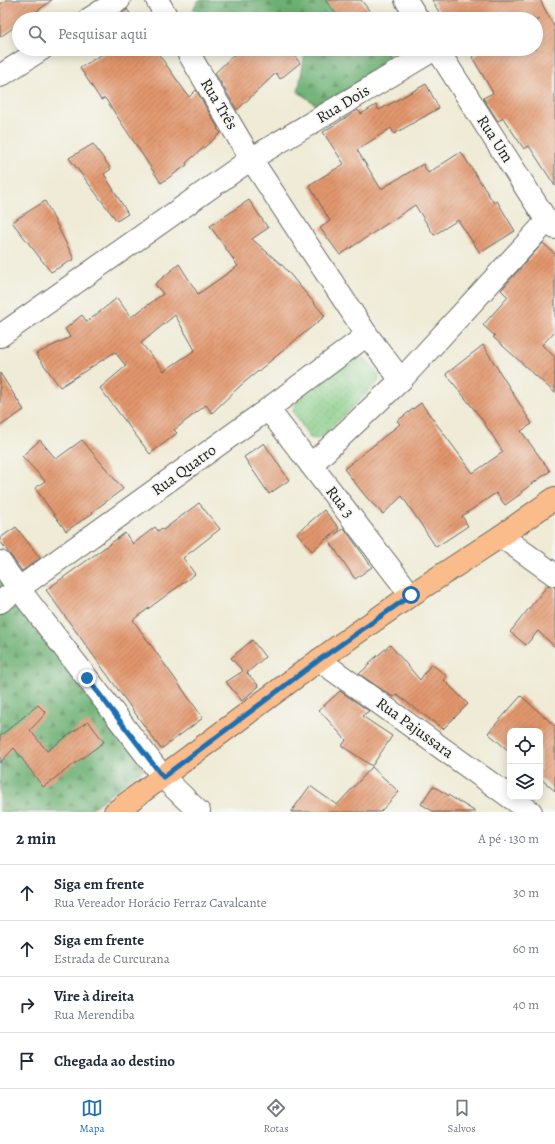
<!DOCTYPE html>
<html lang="pt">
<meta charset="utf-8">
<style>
:root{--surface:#fff;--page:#f6f6f7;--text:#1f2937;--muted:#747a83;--line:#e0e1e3;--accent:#1f6fb2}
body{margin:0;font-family:Alegreya,serif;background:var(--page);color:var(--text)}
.controls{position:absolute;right:12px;bottom:12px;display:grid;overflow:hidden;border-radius:8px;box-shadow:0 2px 10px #0003}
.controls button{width:36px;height:36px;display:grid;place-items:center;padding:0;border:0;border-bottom:1px solid var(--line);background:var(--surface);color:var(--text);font:20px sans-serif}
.stop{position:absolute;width:12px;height:12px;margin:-9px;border:3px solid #1f6fb2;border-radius:50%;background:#fff}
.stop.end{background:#1f6fb2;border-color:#fff;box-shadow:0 1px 4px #0008}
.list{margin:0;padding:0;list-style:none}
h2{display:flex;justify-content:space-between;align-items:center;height:52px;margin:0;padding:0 16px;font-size:17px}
h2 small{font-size:13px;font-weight:400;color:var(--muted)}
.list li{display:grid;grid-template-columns:26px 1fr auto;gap:12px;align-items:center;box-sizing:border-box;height:56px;padding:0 16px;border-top:1px solid var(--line)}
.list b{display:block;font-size:15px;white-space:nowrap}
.list p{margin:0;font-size:13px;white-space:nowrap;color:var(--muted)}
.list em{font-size:13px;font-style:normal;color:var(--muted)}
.icon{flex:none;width:22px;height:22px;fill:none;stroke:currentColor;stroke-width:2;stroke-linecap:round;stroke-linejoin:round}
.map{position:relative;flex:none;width:555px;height:812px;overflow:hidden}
.search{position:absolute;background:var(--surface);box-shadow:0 2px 10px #0003;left:12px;right:12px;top:12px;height:44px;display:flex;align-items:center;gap:10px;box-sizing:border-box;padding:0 14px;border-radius:22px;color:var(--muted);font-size:15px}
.sheet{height:276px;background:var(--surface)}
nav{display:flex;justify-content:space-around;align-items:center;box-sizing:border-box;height:56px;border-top:1px solid var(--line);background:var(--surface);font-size:11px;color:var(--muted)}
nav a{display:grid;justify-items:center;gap:2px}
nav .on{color:var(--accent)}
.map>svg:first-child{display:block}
.grass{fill:url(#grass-dots);stroke:#527451}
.forest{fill:url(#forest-firs);stroke:#446648}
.building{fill:url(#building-hatch);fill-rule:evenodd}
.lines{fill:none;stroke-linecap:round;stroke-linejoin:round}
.minor-casing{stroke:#66645d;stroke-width:24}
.major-casing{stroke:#66645d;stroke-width:24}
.minor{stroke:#fff;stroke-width:22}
.major{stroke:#fabc8b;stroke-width:22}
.route{stroke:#1f6fb2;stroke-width:5}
.labels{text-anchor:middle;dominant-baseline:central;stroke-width:3.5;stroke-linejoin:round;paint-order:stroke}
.street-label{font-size:16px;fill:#1c1c1c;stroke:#f6f6f2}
</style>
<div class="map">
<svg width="555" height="812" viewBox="0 0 555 812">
<defs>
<pattern id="grass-dots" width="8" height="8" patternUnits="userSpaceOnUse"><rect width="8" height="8" fill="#87cc86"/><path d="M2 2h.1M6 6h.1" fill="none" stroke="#74af73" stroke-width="1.8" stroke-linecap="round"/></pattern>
<pattern id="forest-firs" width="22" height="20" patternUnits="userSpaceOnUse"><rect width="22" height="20" fill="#6db073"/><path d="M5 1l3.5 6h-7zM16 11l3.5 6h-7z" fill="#598e5e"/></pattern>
<pattern id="building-hatch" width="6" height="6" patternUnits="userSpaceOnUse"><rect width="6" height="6" fill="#e2966d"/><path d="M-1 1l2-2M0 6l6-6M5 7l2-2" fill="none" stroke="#b67a59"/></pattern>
</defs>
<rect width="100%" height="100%" fill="#f6f6f2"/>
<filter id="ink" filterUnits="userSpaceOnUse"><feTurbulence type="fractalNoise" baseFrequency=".025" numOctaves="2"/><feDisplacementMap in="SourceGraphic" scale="8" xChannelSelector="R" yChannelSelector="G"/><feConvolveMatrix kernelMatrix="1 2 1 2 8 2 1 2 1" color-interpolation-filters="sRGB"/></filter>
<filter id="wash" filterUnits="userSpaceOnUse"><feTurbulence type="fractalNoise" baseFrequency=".012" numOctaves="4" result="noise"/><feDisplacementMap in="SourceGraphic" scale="16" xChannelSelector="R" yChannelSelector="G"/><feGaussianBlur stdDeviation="0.9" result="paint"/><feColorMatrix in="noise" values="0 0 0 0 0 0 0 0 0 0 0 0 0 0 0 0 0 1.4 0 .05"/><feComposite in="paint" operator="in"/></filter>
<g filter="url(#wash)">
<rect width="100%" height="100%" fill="#efebd6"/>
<path class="grass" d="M357,357c11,1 16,10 22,19l-1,6 -56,55 -6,2 -6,-1 -17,-27 1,-7 5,-9z"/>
<g class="forest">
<polygon points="199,0 333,0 360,19 207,19 193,9"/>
<polygon points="214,49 250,49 214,54"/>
<polygon points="298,49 387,49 389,50 387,66 318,106 298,92 305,53"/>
<polygon points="0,561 152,763 87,812 0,812"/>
</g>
<g id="blocks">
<g class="building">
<polygon points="5,0 52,0 26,19 19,19 19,24 0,37 0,5"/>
<polygon points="325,0 361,0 376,19 340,19"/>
<polygon points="432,0 540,0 555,28 555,186 529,146 524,149 503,118 498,121 483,98 493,93 472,57 486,49 536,49 536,21 539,19 443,19"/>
<polygon points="127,9 134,19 112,19 126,11"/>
<polygon points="105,49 155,49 189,97 196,90 218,128 217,129 221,133 186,163 187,165 161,183 105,98 101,100 80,68 107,51"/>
<polygon points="240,49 289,49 300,63 280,79 276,73 237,110 215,73"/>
<polygon points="426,84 439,108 394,134 391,128 357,150 381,189 423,164 428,173 461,152 494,203 497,201 515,231 480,253 458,220 434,235 415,205 340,255 320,228 330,221 309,185 344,164 323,132 358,110 361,114 376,105 379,110"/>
<polygon points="93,144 111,169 104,174 128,214 117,221 69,158"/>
<path d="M249,200l19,28 -16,11 31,27 42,50 -85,70 -28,27 -6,-8 -32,25 3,3 -27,21 -50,-66 26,-22 -11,-14 -55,35 -24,-33 34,-17 -5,-8 17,-14 5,7 30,-24 14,19 32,-23 -8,-10 24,-20 19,30 40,-28 -28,-40zM175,315l20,35 -31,21 -23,-28z"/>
<polygon points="45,201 74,259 51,272 12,222"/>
<polygon points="543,243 555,254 555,331 542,345 555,357 555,393 493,337 495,336 483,325 508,297 501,290"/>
<polygon points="483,345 532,424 521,431 550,471 521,492 522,493 505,505 496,493 462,516 468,526 436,547 402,496 383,514 367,498 344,469 400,424 397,421 421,403 473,473 503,452 481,418 446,374"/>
<polygon points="0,373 24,410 0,426"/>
<polygon points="40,440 56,459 82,440 123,489 92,512 93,513 66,531 35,488 45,481 22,456"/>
<polygon points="264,443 289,480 269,494 244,457"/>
<polygon points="199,503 220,529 183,558 195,574 133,620 203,718 161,749 46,590 125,533 133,544 155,527 158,531 162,528 163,530"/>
<polygon points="324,510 339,528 312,551 297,533"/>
<polygon points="16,527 40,558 22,571 0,541 0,538"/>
<polygon points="344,528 372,567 355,579 328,539"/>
<polygon points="548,585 555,587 555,647 538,631 526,645 510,632"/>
<polygon points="252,640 265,657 247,673 259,686 242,701 226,682 243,671 231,658"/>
<polygon points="390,645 420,680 431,664 447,676 444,680 468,704 443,729 397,695 393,697 359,674 370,664 369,663"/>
<polygon points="340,691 369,711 362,716 392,736 372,766 342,746 346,740 319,710"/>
<polygon points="521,696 555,726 555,791 540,778 540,731 510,731 510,752 488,733"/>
<polygon points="38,705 46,713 30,730 47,751 88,721 104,742 43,787 14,748 0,763 0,736"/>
<polygon points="372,767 399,792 380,812 291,812 310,786 337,805"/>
<polygon points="433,786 476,812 434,812 421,804"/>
</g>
</g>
</g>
<g filter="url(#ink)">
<use href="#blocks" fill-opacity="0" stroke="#66645d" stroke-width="1"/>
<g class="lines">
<g class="minor-casing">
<g id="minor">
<polyline points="157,0 168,19"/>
<polyline points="406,0 418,19"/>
<polyline points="89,19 119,0"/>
<polyline points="186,49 251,159 367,335 401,380"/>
<polyline points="437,49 547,221 555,228"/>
<polyline points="0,76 42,49"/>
<polyline points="0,336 251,159 435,49"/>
<polyline points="268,409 411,595"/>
<polyline points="311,465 401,380 547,221"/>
<polyline points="501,536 555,575"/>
<polyline points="0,562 19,589 163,777 199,812"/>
<polyline points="0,602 268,409 367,335"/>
<polyline points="319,660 510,797"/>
<polyline points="510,797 531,812"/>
</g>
</g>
<g class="major-casing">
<polyline id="major" points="115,812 319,660 361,630 411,595 501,536 555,498"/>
</g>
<use href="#minor" class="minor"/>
<use href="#major" class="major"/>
</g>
</g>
<g class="lines" filter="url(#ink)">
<polyline class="route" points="87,678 163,777 319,660 411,595"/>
</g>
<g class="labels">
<g class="street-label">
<text transform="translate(219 104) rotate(59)">Rua Três</text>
<text transform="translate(343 104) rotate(-31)">Rua Dois</text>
<text transform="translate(495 139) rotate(57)">Rua Um</text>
<text transform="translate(184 470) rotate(-36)">Rua Quatro</text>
<text transform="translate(340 502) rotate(52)">Rua 3</text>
<text transform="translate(415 728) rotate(36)">Rua Pajussara</text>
</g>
</g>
</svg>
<div class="controls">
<button><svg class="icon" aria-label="locate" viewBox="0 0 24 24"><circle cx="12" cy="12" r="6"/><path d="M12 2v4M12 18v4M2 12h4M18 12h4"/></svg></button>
<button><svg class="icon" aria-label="layers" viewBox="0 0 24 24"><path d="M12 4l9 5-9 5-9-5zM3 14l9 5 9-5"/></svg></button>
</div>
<div class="stop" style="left:411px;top:595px"></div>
<div class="stop end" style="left:87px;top:678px"></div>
<div class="search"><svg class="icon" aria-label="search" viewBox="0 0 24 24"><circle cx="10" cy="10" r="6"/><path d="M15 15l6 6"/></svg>Pesquisar aqui</div>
</div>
<section class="sheet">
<h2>2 min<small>A pé · 130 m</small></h2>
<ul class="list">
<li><svg class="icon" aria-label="ahead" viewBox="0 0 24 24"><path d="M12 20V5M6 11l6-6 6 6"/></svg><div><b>Siga em frente</b><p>Rua Vereador Horácio Ferraz Cavalcante</p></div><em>30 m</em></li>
<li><svg class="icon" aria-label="ahead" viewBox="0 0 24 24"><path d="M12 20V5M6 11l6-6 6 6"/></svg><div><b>Siga em frente</b><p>Estrada de Curcurana</p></div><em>60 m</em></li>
<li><svg class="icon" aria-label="right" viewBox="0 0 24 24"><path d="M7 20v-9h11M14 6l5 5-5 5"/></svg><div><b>Vire à direita</b><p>Rua Merendiba</p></div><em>40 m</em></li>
<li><svg class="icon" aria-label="arrive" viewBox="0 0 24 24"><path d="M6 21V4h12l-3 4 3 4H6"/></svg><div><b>Chegada ao destino</b></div></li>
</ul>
</section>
<nav>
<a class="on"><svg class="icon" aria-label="map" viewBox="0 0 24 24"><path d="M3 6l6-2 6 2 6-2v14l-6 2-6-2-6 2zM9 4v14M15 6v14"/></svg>Mapa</a>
<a><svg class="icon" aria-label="directions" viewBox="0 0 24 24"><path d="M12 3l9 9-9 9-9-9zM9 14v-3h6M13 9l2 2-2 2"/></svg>Rotas</a>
<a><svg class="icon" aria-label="saved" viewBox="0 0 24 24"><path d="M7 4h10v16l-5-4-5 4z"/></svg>Salvos</a>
</nav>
